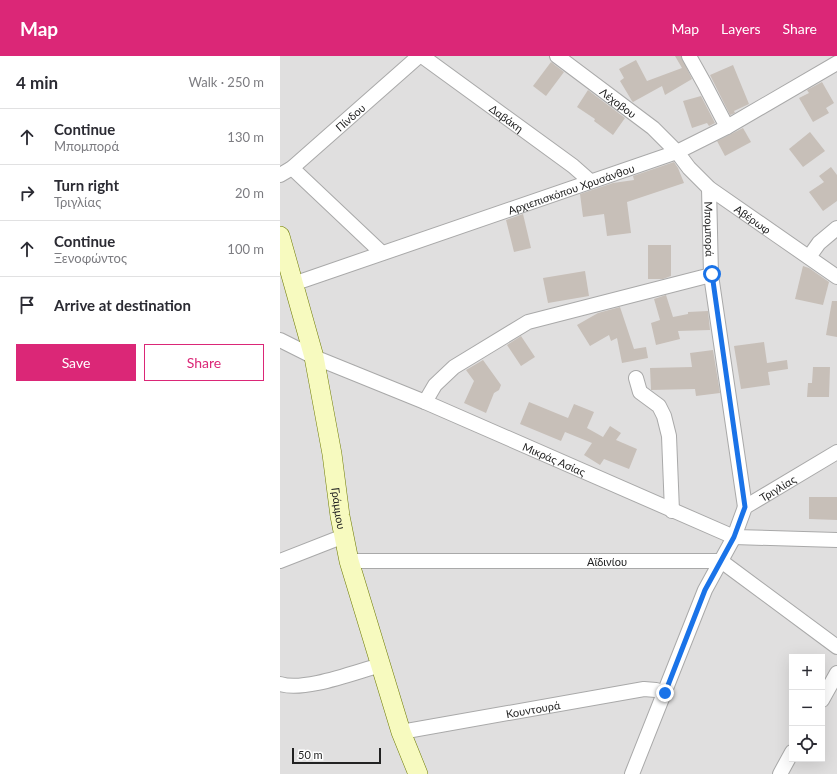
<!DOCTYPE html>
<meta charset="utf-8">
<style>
:root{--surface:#fff;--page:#f2f2f3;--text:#2b2b33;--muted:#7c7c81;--line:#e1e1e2;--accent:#db2777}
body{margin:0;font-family:Lato,sans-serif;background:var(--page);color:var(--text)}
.controls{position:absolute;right:12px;bottom:12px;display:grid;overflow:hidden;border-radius:0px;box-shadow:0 4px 16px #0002}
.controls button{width:36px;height:36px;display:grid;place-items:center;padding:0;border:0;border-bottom:1px solid var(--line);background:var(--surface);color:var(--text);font:20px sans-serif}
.scale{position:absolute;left:12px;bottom:10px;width:89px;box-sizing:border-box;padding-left:4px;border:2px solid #222;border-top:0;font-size:11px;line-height:14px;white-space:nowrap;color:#222;-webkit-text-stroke:3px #fff;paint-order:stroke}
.stop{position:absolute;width:12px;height:12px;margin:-9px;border:3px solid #1a73e8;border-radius:50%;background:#fff}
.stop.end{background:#1a73e8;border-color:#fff;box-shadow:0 1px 4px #0008}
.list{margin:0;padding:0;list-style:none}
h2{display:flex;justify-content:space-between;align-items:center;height:52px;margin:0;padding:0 16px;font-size:17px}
h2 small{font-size:13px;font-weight:400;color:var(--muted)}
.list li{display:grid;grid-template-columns:26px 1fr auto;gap:12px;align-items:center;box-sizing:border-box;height:56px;padding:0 16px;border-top:1px solid var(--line)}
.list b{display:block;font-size:15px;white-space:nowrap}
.list p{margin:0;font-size:13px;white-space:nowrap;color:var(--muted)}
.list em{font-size:13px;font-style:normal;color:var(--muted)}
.actions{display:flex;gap:8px;padding:12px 16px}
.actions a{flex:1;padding:9px 0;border:1px solid var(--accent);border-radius:0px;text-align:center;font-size:14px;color:var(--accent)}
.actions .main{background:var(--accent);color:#fff}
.icon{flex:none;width:22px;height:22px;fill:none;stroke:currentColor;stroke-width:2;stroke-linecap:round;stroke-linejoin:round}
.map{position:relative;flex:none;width:557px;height:718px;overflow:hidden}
header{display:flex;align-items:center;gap:24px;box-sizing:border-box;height:56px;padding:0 20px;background:var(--accent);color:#fff}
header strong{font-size:19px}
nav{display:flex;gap:22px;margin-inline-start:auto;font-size:14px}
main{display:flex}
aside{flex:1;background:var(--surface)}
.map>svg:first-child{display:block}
.residential{fill:#e0dfdf;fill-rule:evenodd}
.building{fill:#c7bfb8}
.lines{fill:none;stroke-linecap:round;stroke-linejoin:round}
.street-casing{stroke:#a9a9a9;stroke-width:16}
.secondary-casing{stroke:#707d05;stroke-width:20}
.street{stroke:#fff;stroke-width:14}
.secondary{stroke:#f7fabf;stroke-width:19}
.route{stroke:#1a73e8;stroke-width:5}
.labels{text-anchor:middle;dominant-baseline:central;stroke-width:3.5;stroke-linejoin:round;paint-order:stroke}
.street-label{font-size:11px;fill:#222;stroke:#fff}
</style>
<header>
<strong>Map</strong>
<nav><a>Map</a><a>Layers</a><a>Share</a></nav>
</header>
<main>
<aside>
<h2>4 min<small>Walk · 250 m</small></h2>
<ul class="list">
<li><svg class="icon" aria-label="ahead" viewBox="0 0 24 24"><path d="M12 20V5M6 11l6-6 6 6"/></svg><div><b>Continue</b><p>Μπομπορά</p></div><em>130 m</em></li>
<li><svg class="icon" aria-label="right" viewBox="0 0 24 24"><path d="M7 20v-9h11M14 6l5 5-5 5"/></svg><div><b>Turn right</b><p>Τριγλίας</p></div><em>20 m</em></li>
<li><svg class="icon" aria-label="ahead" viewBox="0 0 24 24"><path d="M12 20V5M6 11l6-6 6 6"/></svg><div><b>Continue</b><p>Ξενοφώντος</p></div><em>100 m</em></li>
<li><svg class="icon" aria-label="arrive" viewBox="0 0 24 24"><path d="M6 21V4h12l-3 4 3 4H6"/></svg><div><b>Arrive at destination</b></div></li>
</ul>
<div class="actions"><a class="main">Save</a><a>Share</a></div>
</aside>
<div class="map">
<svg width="557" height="718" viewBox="0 0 557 718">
<rect width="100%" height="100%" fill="#f2efe9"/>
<path class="residential" d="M0,0h557v718h-557zM512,601h30v102h-30z"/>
<g class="building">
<polygon points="395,0 401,0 412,23 385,39 382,30 353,46 352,45 340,25 344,22 339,13 356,4 367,25 402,12"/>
<polygon points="271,6 284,16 266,40 253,30"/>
<polygon points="453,9 469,48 454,55 455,57 450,59 430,19"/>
<polygon points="542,26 554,47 546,52 549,57 533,66 519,42 529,37 527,34"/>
<polygon points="308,34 345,62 333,79 314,65 315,63 297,51"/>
<polygon points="421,40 435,67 429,70 427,67 412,72 403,45"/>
<polygon points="463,72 471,86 445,100 437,85"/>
<polygon points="530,76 545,95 523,111 509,93"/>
<polygon points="394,106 398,112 404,127 347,146 351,177 327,180 324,158 303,161 300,138 333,127 354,124 353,120"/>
<polygon points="551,111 557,119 557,145 543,155 529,136 544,126 539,120"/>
<polygon points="243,158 251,192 234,196 226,164"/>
<polygon points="368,189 391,189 391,220 383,223 368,223"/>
<polygon points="523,210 529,212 549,226 543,249 515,243"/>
<polygon points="305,215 309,240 268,247 263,222"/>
<polygon points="386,239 393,261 408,258 408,256 428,255 430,274 398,275 400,283 376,289 371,267 380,264 374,243"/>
<polygon points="552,245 557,245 557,281 546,279"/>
<polygon points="340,251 354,293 366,291 368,302 342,307 337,282 331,285 329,279 310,290 297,269 318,257"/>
<polygon points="241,280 255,301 241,310 227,289"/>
<polygon points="484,286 487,307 507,304 508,313 488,316 490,329 461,333 454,290"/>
<polygon points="433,294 440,337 416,340 415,333 371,334 370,312 412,311 410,297"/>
<polygon points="203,304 221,329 219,334 214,337 206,357 184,347 194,325 186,314"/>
<polygon points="533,311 550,311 549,341 527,341 528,327 532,327"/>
<polygon points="249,346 288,362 294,348 314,356 307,372 323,381 330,370 341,377 336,384 357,393 349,413 324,403 320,409 304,399 312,387 285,376 281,385 240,368"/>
<polygon points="529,441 557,441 557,464 529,463"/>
</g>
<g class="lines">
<g class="street-casing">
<g id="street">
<path id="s1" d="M142,0l151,110 17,15"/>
<path id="s2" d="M277,0l96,72 24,24 12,16 20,20 128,89"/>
<polyline points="409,0 424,27 447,71"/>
<polyline points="12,112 102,197"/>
<path id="s3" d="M0,119l12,-7 127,-112"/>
<path id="s4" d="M429,132l2,87 34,232"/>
<polyline points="529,201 539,187 557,172"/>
<path id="s5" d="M13,228l384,-132 50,-25 110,-64"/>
<path id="s6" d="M0,284l34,17 111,45 309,135 103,3"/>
<polyline points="356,322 360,336 379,350 384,360 389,380 392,455"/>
<polyline points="145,346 155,329 174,311 248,266 431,219"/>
<polyline points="0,505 64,480"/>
<path id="s7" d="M69,505h372l116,86"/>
<path d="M0,628c24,8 75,-12 101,-19"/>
<polyline points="542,644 557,617"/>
<path id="s8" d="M121,676l243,-43 12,1 9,3"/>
<path id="s9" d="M352,718l73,-184 29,-53 11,-30 92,-55"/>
<polyline points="500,718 512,696"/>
</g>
</g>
<g class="secondary-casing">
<g id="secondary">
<path id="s10" d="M0,180l34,121 18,97 8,62 9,45 52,171 17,42"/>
</g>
</g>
<use href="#street" class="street"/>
<use href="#secondary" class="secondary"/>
</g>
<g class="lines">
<polyline class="route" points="385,637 425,534 454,481 465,451 432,218"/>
</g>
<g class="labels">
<g class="street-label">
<text stroke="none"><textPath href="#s2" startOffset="77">Λέχοβου</textPath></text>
<text stroke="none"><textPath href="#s3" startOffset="91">Πίνδου</textPath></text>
<text stroke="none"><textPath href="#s1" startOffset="105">Δαβάκη</textPath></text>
<text stroke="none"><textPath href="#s5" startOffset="294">Αρχιεπισκόπου Χρυσάνθου</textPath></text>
<text stroke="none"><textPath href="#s2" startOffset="256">Αβέρωφ</textPath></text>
<text stroke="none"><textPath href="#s4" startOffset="41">Μπομπορά</textPath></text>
<text stroke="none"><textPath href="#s6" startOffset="299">Μικράς Ασίας</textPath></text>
<text stroke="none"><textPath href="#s9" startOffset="328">Τριγλίας</textPath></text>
<text stroke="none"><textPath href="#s10" startOffset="279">Γράμμου</textPath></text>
<text stroke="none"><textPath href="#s7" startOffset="258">Αϊδινίου</textPath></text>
<text stroke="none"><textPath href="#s8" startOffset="134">Κουντουρά</textPath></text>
</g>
</g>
</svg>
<div class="controls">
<button>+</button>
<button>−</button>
<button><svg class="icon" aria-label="locate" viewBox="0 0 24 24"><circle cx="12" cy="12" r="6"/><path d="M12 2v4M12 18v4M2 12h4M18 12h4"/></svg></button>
</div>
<div class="scale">50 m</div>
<div class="stop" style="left:432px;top:218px"></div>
<div class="stop end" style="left:385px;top:637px"></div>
</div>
</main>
